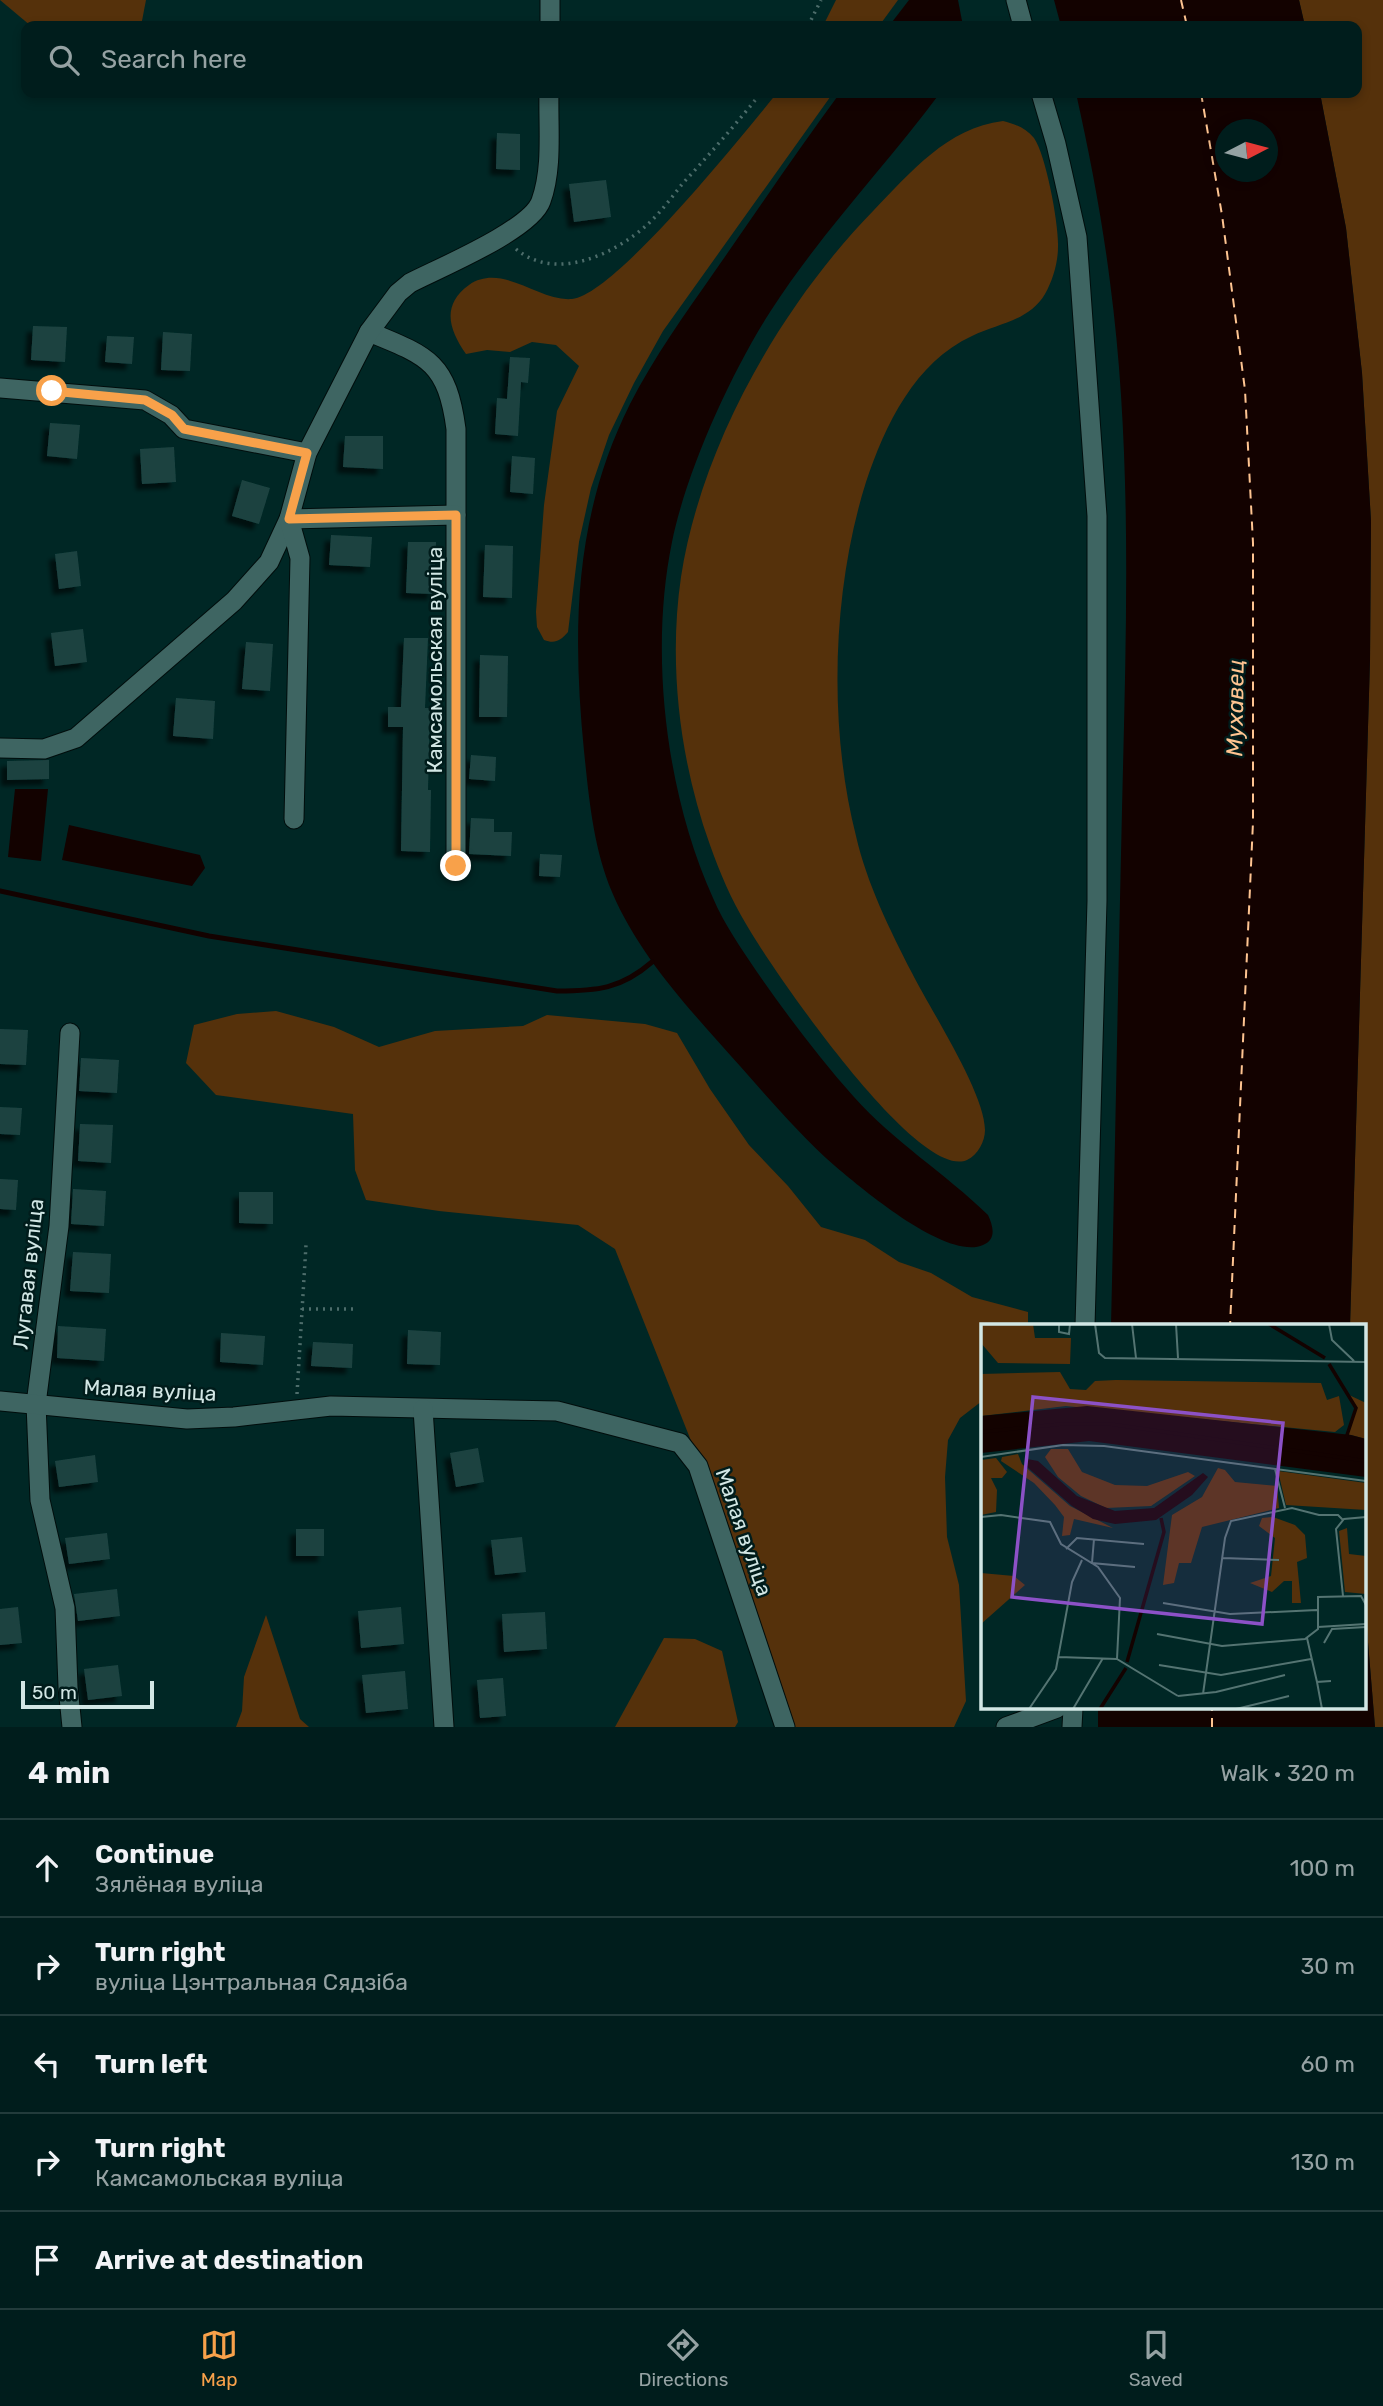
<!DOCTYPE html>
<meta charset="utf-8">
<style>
:root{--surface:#001d1c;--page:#0e2a29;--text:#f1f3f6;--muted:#95a2a3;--line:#223b3b;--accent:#f8a14a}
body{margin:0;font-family:Rubik,sans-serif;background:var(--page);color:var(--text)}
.compass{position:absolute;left:1215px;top:119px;width:63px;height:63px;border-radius:50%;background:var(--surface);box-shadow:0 4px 10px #0003;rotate:84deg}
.scale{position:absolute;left:21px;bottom:18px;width:133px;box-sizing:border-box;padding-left:7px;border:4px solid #d2e7e5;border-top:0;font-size:19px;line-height:24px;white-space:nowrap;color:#d2e7e5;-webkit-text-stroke:5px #001c1b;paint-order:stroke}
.stop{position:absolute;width:21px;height:21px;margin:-16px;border:5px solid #f8a14a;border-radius:50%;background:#fff}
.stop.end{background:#f8a14a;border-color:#fff;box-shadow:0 2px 7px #0008}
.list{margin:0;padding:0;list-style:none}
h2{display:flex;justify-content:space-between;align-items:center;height:91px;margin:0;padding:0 28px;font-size:30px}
h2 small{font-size:23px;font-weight:400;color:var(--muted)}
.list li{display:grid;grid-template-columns:46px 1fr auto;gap:21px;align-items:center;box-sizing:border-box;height:98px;padding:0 28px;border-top:2px solid var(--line)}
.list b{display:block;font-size:26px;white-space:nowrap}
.list p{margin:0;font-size:23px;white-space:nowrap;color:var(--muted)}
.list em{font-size:23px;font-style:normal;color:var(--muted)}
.icon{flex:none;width:38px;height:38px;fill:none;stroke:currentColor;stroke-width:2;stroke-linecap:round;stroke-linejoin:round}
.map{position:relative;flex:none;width:1383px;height:1727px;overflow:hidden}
.search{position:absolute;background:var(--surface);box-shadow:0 4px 10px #0003;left:21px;right:21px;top:21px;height:77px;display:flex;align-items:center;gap:18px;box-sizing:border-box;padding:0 24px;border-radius:14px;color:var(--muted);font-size:26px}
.sheet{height:581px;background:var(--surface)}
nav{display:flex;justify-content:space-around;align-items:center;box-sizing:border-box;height:98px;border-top:2px solid var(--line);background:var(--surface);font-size:19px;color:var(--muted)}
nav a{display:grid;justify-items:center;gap:4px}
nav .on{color:var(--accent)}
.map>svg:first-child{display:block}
.green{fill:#55310b}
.water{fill:#130200;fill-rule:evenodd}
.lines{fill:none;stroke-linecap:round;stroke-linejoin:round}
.stream{stroke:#130200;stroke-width:5}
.ferry{stroke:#fec491;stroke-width:2;stroke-dasharray:9 7;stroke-linecap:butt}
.building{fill:#1c4341;filter:url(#shadow)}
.street-casing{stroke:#000d0c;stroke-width:21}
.path{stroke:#4d6d6b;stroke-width:3.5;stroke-dasharray:2 5;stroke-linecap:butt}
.street{stroke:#3e6562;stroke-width:19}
.route{stroke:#f8a14a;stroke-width:9}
.labels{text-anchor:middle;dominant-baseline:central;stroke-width:5;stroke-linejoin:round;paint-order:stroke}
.street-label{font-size:21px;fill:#d2e7e5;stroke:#001c1b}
.water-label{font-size:23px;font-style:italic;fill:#fec491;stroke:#001c1b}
.inset-river{fill:none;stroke:#130200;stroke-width:3.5}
.inset-road{fill:none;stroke:#547472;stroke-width:2}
.view{fill:#8c51c7;fill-opacity:0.15;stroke:#8c51c7;stroke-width:3.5}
.inset-edge{fill:none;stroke:#d2e7e5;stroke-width:3.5}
</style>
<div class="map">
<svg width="1383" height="1727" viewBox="0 0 1383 1727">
<defs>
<filter id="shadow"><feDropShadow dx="-6" dy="6" stdDeviation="2" flood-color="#0009"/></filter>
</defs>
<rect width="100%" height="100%" fill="#002725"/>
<g class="green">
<polygon points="0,0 146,0 141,26 31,26"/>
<polygon points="836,0 898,0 879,26 823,26"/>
<polygon points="1299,0 1383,0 1383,1727 1375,1727 1364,1594 1364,1326 1350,1326 1370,660 1371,521 1362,373 1346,228 1320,93 1357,93 1357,26 1305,26"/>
<path d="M777,93h56l-170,238 -29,52 -25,52 -18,53 -12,54 -11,90c-8,9 -13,12 -24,8l-7,-13 -1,-15 8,-107 13,-94 22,-45 -23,-21 -24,-3 -22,10 -23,-2 -21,4c-17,-24 -25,-49 3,-69 33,-23 70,17 103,14 43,-4 173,-167 205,-206z"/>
<path d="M1003,121c12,3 23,7 31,17 12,17 25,87 24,109 0,15 -5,33 -13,47 -16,27 -46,29 -73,42 -57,26 -87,89 -106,146 -34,108 -38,244 -10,354 11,48 34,94 56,137 18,36 73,120 73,157 0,11 -7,25 -18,30 -50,22 -197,-194 -221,-236 -15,-25 -26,-51 -36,-79 -30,-83 -42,-180 -29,-268 20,-131 100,-272 193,-367 37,-38 73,-82 129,-89z"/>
<polygon points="276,1011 334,1027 379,1047 435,1031 523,1026 547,1015 645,1024 677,1033 710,1089 749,1145 788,1186 821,1227 865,1240 899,1262 931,1273 972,1297 1028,1312 1028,1326 982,1326 982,1401 960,1418 948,1440 945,1477 947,1537 959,1585 966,1701 954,1727 792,1727 722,1519 615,1249 578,1225 439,1211 366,1200 355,1170 353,1114 216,1095 186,1063 194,1025 237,1014"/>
<polygon points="266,1615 300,1719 309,1727 236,1727 242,1711 244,1677"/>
<polygon points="664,1638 695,1639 722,1651 738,1722 735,1727 615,1727"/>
</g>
<g class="water">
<polygon points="909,0 958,0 963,26 889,26"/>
<polygon points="1054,0 1299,0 1305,26 1061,26"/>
<path d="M840,93h100c-55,74 -120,141 -170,219 -39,61 -84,160 -98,230 -23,112 -6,252 41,356 11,26 28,50 44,74 30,43 62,86 97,125 40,45 91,76 134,118 5,11 9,24 -5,30 -36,16 -122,-57 -148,-79 -34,-30 -65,-66 -95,-100 -47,-53 -100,-108 -128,-174 -19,-45 -23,-94 -28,-141 -12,-122 -10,-235 46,-347 24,-47 55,-90 85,-133 42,-60 82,-120 125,-178z"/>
<path d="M1076,93h244l26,135 16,145 9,148 -1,139 -20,666h-239c4,-172 7,-344 11,-516 4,-174 11,-355 -12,-528 -8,-64 -20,-126 -34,-189zM1226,130h42v42h-42z"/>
<polygon points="15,789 48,789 41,861 8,857"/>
<polygon points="69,825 200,855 205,868 192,886 62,860"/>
<polygon points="1364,1594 1375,1727 1098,1727 1098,1708 1364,1708"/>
</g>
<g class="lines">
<path class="stream" d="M0,891l209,45 348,55c40,0 64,-2 95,-29"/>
<g class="ferry">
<polyline points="1181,0 1187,26"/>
<polyline points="1201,93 1222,215 1245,390 1253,543 1253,822 1230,1326"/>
<polyline points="1212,1727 1212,1708"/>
</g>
</g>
<g class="building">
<polygon points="497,133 520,134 520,170 496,169"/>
<polygon points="606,180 611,217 574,222 569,184"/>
<polygon points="33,326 67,327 65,362 31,360"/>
<polygon points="163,332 192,334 190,371 161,370"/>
<polygon points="107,336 134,337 132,364 105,362"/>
<polygon points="510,357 530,358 528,383 521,382 518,436 495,434 497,398 507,399"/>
<polygon points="50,423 80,425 77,459 47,456"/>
<polygon points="345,436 383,436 383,469 343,467"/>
<polygon points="174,447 176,482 142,484 140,449"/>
<polygon points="512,456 535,458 533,494 510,492"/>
<polygon points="242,480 270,488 259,524 232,516"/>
<polygon points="331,535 372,537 370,567 329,565"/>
<polygon points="408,542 436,542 434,594 406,593"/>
<polygon points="485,545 513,546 512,598 483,597"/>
<polygon points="77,551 81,586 59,589 55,554"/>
<polygon points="83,629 87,662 55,666 51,633"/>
<polygon points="404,638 428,638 425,708 430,708 428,790 431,790 430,852 401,851 403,727 388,727 388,707 401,707"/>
<polygon points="246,642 273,644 270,691 242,689"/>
<polygon points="480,655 508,656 507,717 479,717"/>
<polygon points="176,698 215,701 213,739 173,736"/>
<polygon points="471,755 496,757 495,781 469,779"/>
<polygon points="49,760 49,779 7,780 7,761"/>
<polygon points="471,818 494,819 494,832 512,832 511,856 469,854"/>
<polygon points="540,854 562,855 560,877 539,876"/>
<polygon points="0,1029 28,1030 26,1065 0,1064"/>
<polygon points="81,1058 119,1060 117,1093 79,1091"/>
<polygon points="0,1107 22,1108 20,1135 0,1134"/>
<polygon points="80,1124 113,1125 111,1163 78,1161"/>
<polygon points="0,1179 18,1180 16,1210 0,1209"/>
<polygon points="73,1189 106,1191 104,1226 71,1224"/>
<polygon points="239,1192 273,1192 273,1224 239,1223"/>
<polygon points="73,1252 111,1254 109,1293 70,1291"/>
<polygon points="58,1326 106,1329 104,1361 57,1358"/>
<polygon points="408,1330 441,1332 440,1365 407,1364"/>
<polygon points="221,1333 265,1336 263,1365 220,1362"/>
<polygon points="313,1342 353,1344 352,1368 311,1366"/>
<polygon points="478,1448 484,1482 456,1487 450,1453"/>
<polygon points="95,1455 98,1482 59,1487 55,1461"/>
<rect x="296" y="1529" width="28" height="27"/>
<polygon points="107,1533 110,1559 69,1564 65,1538"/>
<polygon points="522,1537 526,1572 495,1575 491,1540"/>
<polygon points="117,1589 120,1616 78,1621 74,1594"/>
<polygon points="18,1607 22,1643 0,1645 0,1609"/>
<polygon points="401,1607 404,1644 361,1648 358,1611"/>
<polygon points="545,1612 547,1649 504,1652 502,1614"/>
<polygon points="118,1665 122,1696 88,1700 84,1669"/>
<polygon points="405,1671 408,1709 366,1713 362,1675"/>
<polygon points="503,1678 506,1716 480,1718 477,1680"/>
</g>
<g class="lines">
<g class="street-casing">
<g id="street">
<polyline points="1016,0 1023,26"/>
<polyline points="550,26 550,0"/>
<polyline points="1041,93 1056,144 1077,237 1097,516 1097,901 1085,1326"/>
<path d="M369,332c59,24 78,30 87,97v437"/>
<polyline points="0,388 145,400 171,415 184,429 307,453"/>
<path d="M0,748l44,1 32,-11 158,-137 35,-39 20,-43 18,-66 62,-121 29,-39 12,-10c29,-15 121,-53 131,-82 12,-33 7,-74 8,-108"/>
<polyline points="294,819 300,558 289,519 456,515"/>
<polyline points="70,1033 59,1226 36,1404 40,1500 65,1608 68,1687 72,1727"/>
<polyline points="0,1401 187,1419 234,1417 331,1406 557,1411 680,1443 698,1466 785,1727"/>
<polyline points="423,1409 444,1727"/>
<polyline points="1006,1727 1057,1708"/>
<polyline points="1072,1727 1073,1708"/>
</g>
</g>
<g class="path">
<polyline points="808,26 821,0"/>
<path d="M516,249c39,33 98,6 132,-25 13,-12 24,-27 35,-41 27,-29 53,-59 78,-90"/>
<polyline points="302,1309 355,1309"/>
<polyline points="297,1394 306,1245"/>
</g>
<use href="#street" class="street"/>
</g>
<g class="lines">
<polyline class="route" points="52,391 145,400 172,415 184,429 307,453 289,519 456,515 456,866"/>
</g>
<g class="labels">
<g class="street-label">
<text transform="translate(434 660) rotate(-90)">Камсамольская вуліца</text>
<text transform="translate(28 1274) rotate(-84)">Лугавая вуліца</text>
<text transform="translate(150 1390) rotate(3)">Малая вуліца</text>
<text transform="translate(744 1532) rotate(71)">Малая вуліца</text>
</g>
<g class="water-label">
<text transform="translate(1235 708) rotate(-89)">Мухавец</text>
</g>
</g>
<g transform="translate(981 1324)">
<rect width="385" height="385" fill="#002725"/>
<path d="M0,0h52l2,14h36l-1,26 -72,-1 -17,-20zM79,48l10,17 16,1 9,-9 21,-1 205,3 6,17 12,-4 5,29 -9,7 -269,-26 -85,10v-42zM368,71l17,8v36l-19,-5 9,-25zM70,125h17l14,23 33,13 32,1 41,-14 7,4 -44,30 -45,2 -25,-12 -23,-19 -13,-20zM37,130l4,10 48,42 43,22 -39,-9 -4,16 -8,1 2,-19 -9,-12 -21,-22 -33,-22 1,-4zM15,134l11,14 -5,6h-11l6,12 -1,22 -15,3v-55zM237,144l7,2 10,12 42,4 2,22 -77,19 -11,36h-12l-5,20 -11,2 9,-70 30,-18zM297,147l88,12v27l-80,-5zM292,193l22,8 10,10 2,23 -10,4 4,41h-9v-22h-8l-12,11 -22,-9 21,-7 4,-38 -16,-12 3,-8zM366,204l2,26 17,2v38l-21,-2 -6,-61zM0,249l33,3 11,9 -44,39z" fill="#55310b"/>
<path d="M106,82l264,29 15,4v38l-277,-36 -108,12v-37zM46,135l11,2 39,35 38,15 39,-3 49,-35 5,4 -16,18 -36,25 -41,4 -22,-5 -21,-13 -46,-40z" fill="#130200"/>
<path class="inset-river" d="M288,0l56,34M348,40l27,44 -10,30M0,108l81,-8h48l256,37M146,338l37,-130 -3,-14M119,385l26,-41"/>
<path class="inset-road" d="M78,0v8l10,2 1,-10M114,0l4,29 6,5 261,4M151,0l4,34M195,0l2,34M348,0l3,16 22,21M0,133l82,-12 41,1 262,35M294,145l10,39M0,193l20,-2 49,7 11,22 37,23 22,31 -3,61 61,37M113,215l-2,24 43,4M85,225l11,-11 67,6M242,234l56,2M362,272l-7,-67 8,-10 22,-2M182,279l67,11 87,-4M337,303l48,-3M176,310l65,12 83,-7 13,-10v-32l43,-1 5,9M326,314l10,44M343,319l8,-14 34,-2M78,333l58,2M178,341l62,10 90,-16M222,370l22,-156 6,-17 61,-13 27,7h19l5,5M197,372l38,-4 69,-17M48,385l27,-40 16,-87 10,-22M92,385l30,-51M255,385l53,-13M341,385l-5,-27 14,-1"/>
<path class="view" d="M52,73l250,26 -21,201 -250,-27z"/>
<rect width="385" height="385" class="inset-edge"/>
</g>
</svg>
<svg class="compass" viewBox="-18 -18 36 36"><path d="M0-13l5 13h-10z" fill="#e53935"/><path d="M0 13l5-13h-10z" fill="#95a2a3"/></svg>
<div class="scale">50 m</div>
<div class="stop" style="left:52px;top:391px"></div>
<div class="stop end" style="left:456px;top:866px"></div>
<div class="search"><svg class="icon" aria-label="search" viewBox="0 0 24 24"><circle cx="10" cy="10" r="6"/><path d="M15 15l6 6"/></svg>Search here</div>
</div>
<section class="sheet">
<h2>4 min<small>Walk · 320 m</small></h2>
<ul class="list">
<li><svg class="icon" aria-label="ahead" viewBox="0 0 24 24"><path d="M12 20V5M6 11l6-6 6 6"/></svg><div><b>Continue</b><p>Зялёная вуліца</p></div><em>100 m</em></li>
<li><svg class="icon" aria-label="right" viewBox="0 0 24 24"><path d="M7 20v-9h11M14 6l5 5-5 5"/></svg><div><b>Turn right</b><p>вуліца Цэнтральная Сядзіба</p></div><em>30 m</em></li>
<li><svg class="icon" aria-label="left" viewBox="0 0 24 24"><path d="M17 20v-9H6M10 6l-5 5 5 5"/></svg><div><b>Turn left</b></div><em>60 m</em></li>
<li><svg class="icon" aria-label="right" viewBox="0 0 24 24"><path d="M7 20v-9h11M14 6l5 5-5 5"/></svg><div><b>Turn right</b><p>Камсамольская вуліца</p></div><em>130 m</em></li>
<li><svg class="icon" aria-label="arrive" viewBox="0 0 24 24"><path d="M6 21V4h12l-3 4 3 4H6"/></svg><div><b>Arrive at destination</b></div></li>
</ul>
</section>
<nav>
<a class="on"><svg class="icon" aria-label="map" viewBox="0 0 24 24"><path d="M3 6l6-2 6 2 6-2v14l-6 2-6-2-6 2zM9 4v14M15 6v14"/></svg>Map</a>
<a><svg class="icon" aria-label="directions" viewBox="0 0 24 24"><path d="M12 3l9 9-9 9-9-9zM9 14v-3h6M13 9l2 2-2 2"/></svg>Directions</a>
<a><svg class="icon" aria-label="saved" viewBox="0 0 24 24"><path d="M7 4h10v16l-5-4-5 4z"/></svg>Saved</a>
</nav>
